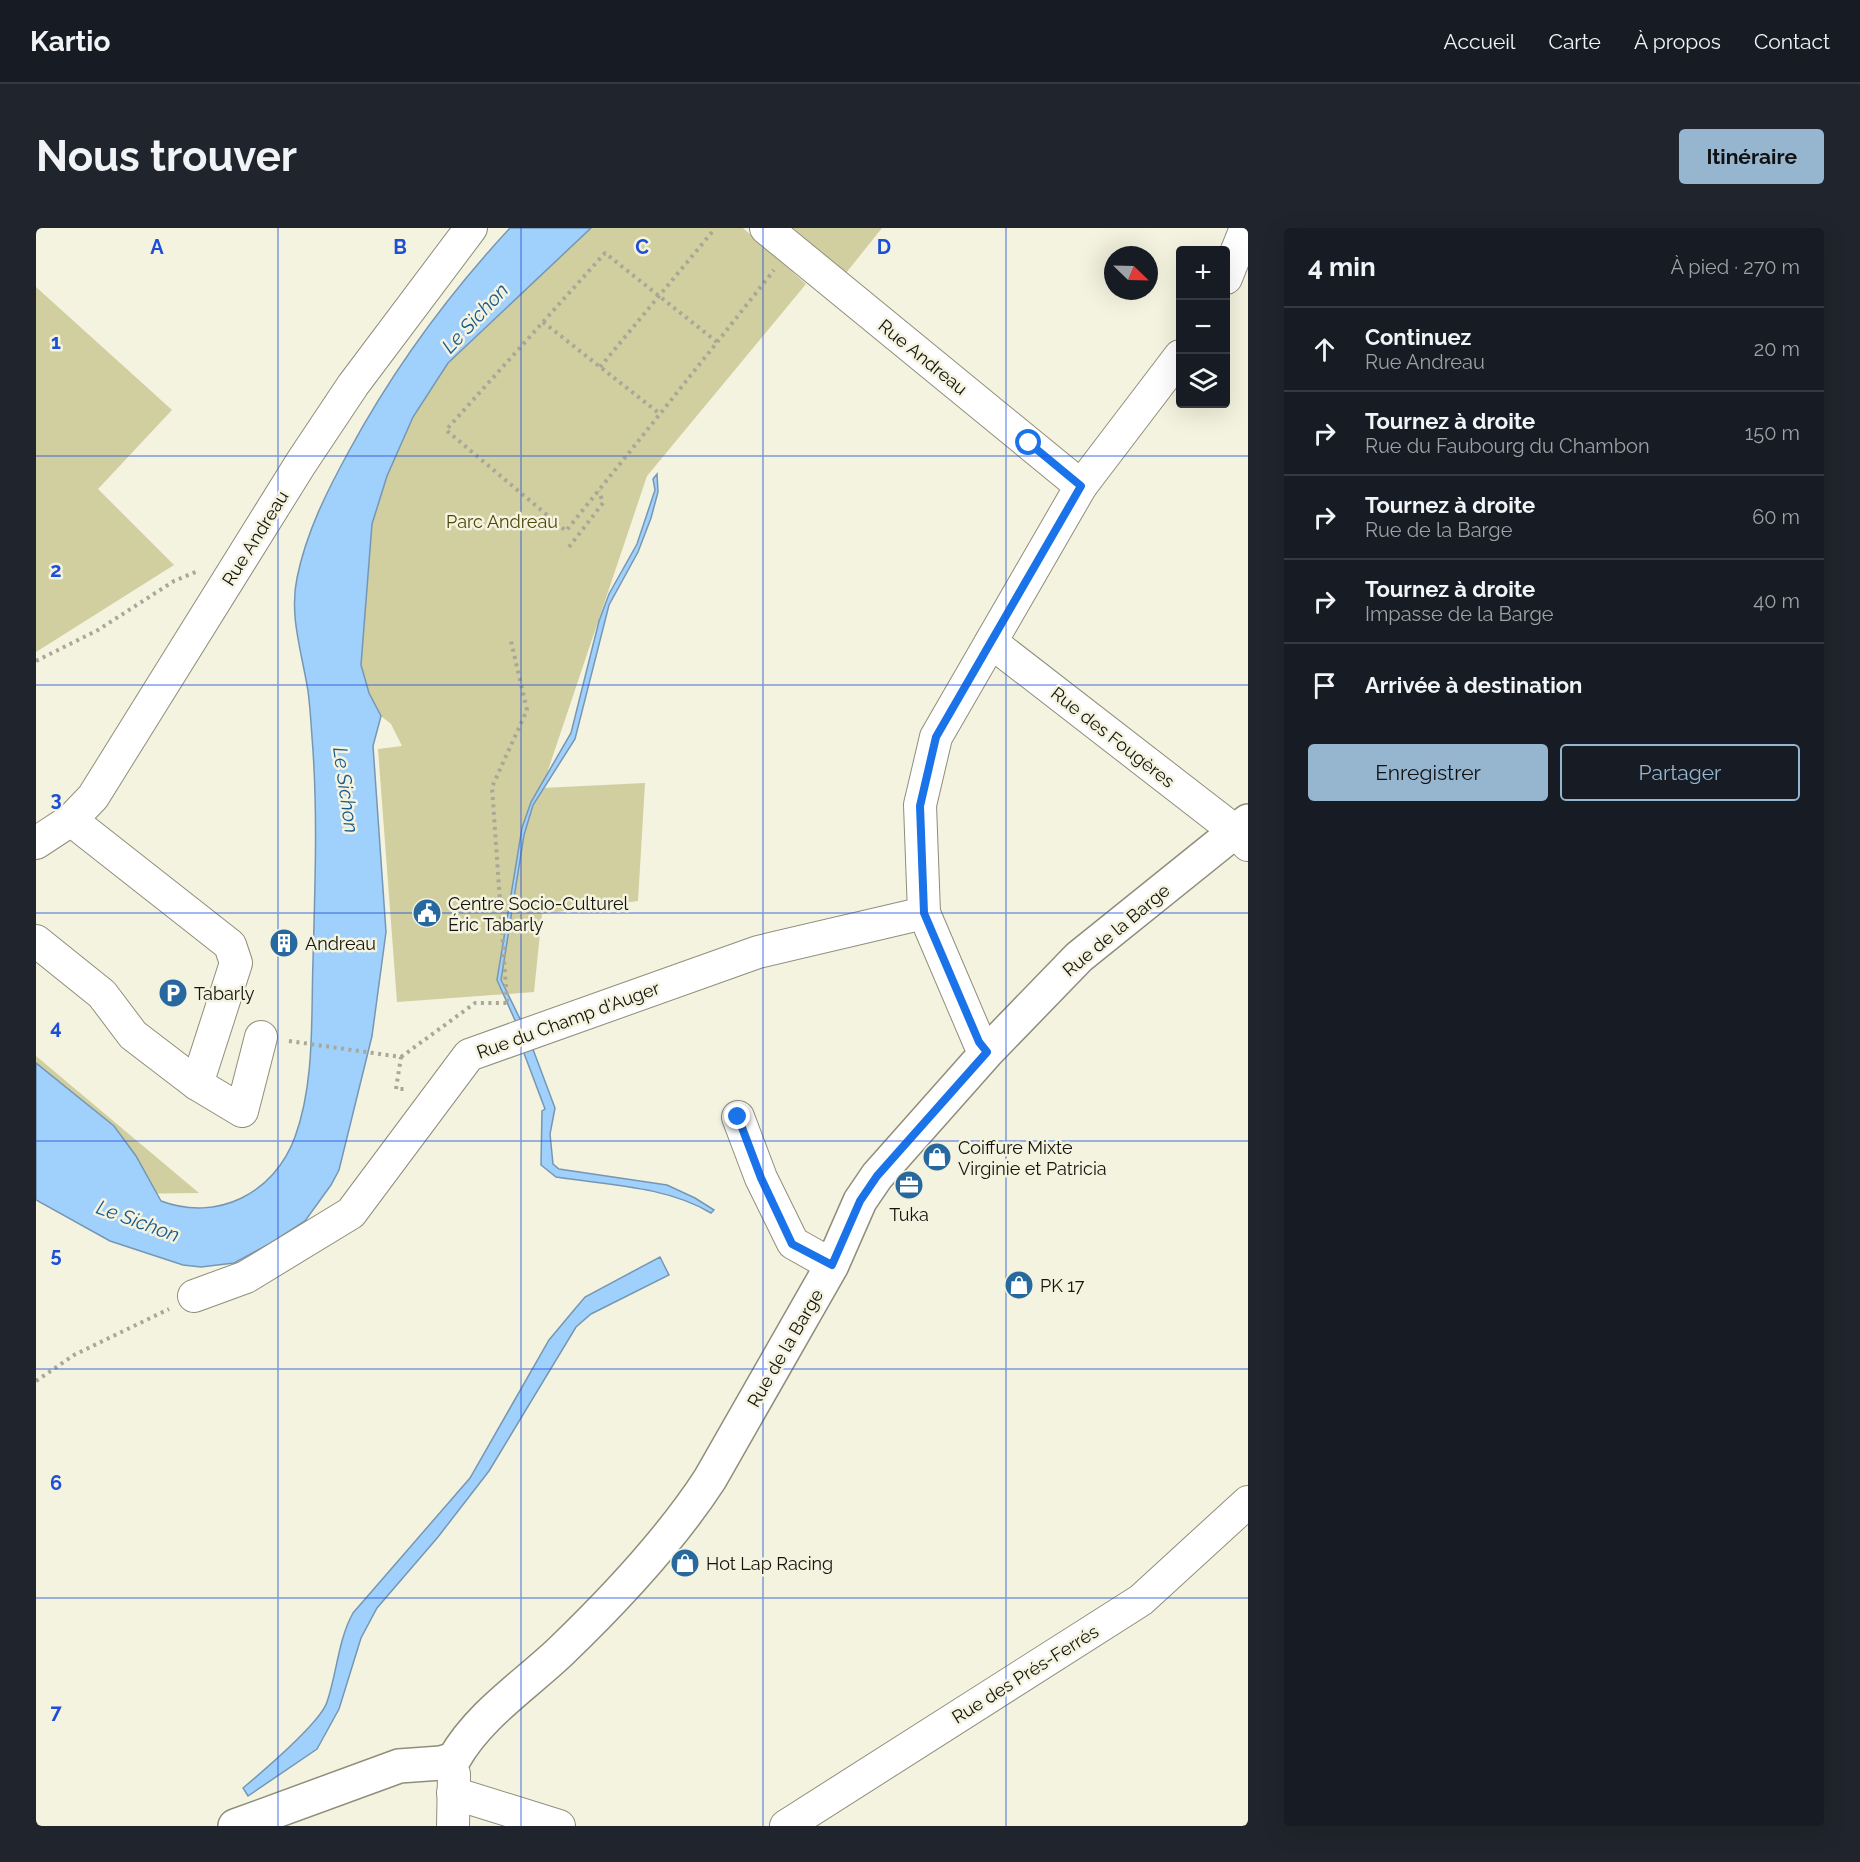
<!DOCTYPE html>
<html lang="fr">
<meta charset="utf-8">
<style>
:root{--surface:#171b24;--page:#20242c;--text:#f1f3f6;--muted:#9ea1a6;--line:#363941;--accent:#96b5cf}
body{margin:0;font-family:Raleway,sans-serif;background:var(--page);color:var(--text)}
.controls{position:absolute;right:18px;top:18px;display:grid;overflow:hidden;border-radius:6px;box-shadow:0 6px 24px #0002}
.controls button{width:54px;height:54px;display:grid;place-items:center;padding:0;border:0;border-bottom:2px solid var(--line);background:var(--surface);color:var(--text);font:30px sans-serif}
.compass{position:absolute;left:1068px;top:18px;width:54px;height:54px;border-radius:50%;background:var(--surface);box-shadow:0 6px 24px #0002;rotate:113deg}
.stop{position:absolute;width:18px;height:18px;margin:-14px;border:4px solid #1a73e8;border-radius:50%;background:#fff}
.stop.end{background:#1a73e8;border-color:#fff;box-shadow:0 2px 6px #0008}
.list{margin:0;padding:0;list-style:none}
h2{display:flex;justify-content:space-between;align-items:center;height:78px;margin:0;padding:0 24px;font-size:26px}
h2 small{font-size:20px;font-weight:400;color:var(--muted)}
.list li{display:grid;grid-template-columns:39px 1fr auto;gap:18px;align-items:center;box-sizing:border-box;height:84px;padding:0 24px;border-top:2px solid var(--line)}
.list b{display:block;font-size:22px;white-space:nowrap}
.list p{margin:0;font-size:20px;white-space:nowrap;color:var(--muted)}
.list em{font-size:20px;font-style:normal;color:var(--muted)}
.actions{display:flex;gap:12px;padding:18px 24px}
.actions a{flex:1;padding:14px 0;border:2px solid var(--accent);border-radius:6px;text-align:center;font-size:21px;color:var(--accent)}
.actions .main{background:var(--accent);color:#111}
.icon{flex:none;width:33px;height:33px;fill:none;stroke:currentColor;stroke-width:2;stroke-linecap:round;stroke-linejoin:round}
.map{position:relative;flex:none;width:1212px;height:1598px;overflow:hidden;border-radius:6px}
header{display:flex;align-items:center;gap:36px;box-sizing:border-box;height:84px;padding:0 30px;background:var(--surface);border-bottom:2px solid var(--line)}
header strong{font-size:28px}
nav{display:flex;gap:33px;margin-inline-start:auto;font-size:21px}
.intro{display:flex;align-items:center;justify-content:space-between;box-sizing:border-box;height:144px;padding:0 36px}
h1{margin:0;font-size:42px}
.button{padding:15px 27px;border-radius:6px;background:var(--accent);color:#111;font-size:21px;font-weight:700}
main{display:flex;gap:36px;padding:0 36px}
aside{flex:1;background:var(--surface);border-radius:6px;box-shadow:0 6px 24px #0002}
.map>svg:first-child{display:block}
.green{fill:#d1ce9f}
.water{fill:#a0d0fc;stroke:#7697b4;stroke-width:1.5}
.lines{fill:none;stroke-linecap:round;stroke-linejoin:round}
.minor-casing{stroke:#8f8e7b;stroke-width:34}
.major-casing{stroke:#8f8e7b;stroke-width:36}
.path{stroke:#a9a898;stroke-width:4;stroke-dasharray:3 4.5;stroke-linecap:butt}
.minor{stroke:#fff;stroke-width:32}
.major{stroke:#fff;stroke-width:33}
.route{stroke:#1a73e8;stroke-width:8}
.grid{fill:none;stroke:#1d4ed8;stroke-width:1.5;stroke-opacity:0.55}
.labels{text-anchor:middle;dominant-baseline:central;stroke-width:5;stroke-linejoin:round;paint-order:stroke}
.street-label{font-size:18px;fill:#13120c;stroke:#f4f3df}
.park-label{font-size:18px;fill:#4d480a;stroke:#f4f3df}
.poi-label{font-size:18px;fill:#13120c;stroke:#f4f3df;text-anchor:start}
.water-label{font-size:20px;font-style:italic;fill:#1a5b8d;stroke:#f4f3df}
.grid-label{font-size:20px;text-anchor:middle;font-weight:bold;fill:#1d4ed8;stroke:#f4f3df;stroke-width:5;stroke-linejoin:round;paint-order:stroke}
</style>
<header>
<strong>Kartio</strong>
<nav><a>Accueil</a><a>Carte</a><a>À propos</a><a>Contact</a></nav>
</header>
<div class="intro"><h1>Nous trouver</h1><a class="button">Itinéraire</a></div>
<main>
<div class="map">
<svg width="1212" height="1598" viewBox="0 0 1212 1598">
<rect width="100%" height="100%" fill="#f4f3df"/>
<g class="green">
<polygon points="555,0 707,0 770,56 611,248 506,560 609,555 602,673 506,686 498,764 361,774 342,521 366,518 355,496 345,488 333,465 325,437 336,296 351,248 377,189 412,135"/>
<polygon points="757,0 846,0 810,45"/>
<polygon points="0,59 136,182 62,261 138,337 0,424"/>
<polygon points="0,828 163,965 0,967"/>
</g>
<g class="water">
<path d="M474,0h81l-143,135 -35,54 -26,59 -15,48 -11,141 8,28 12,23 -8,30 13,186 -14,104 -33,134 -8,15 -26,36 -34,22 -37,20 -33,4 -18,-2 -73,-24 -74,-41v-137l78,63 22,30 25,45c56,21 113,-7 134,-64 20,-55 16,-119 18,-176 2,-75 5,-150 -1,-224 -1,-15 -2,-31 -4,-46 -6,-38 -19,-75 -11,-113 9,-45 30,-87 52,-127 45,-83 97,-154 161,-223z"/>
<polygon points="621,246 622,264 615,290 602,324 573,377 539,511 497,577 488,607 465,752 487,797 482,799 461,752 486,600 495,574 535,505 563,393 573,366 601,316 619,262 617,251"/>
<path d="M495,816l24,64 -5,26 3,30 6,5 108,16 28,13 19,12 -3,3c-45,-27 -104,-28 -155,-36l-15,-12 1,-54 3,-2 -23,-61z"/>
<path d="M624,1029l9,18 -78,39 -15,13 -87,144 -51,66 -61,71 -16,30 -22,71 -22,40 -69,47 -5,-8c19,-16 77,-65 84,-86 10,-29 11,-62 26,-89l117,-135 79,-138 25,-30 11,-13z"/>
</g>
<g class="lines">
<g class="minor-casing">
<g id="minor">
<polyline points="730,0 1045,258"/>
<polyline points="1190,50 1210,0"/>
<polyline points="955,414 1199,603 1212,617"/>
<polyline points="35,592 194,717 200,735 161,856"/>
<polyline points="0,615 35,592 57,569 265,235 317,157 435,0"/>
<polyline points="0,713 66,766 97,807 161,856 206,883 225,809"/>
<polyline points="951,824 943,814 888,685 884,577 900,509 1045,258 1144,128"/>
<polyline points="702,889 725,950 757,1015 796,1037"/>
<polyline points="158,1068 210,1049 315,985 433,827 722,724 888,685"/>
<polyline points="417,1565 523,1598"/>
<polyline points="417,1598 418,1546"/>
<polyline points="750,1598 1105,1372 1212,1274"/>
</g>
</g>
<g class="major-casing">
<path id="major" d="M199,1598l164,-60 42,-3 13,-4c25,-44 70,-73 106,-107 52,-50 111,-113 150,-173l122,-214 28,-64 17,-25 110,-124 92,-95 169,-136"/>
</g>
<g class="path">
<polyline points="507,94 624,186"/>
<path d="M681,114l-112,-89 -159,177 120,101c70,-87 139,-173 208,-261"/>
<polyline points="564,139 677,3"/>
<polyline points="533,319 567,275 563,263"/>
<polyline points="0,433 62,402 138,353 162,343"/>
<polyline points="471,774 456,559 491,482 474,409"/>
<polyline points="253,813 365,829 360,861 368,861"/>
<polyline points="365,829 439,775 472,775"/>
<polyline points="0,1153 38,1127 133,1081"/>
</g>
<use href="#minor" class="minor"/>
<use href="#major" class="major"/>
</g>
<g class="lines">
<polyline class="route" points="702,889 725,950 756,1016 796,1037 824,973 841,948 951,824 943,814 888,685 884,578 900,509 1045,258 993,215"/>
</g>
<path class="grid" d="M242,0v1598M485,0v1598M727,0v1598M970,0v1598M0,228h1212M0,457h1212M0,685h1212M0,913h1212M0,1141h1212M0,1370h1212"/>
<defs>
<g id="civic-disc" transform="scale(1.5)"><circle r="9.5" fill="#27699f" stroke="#f4f3df"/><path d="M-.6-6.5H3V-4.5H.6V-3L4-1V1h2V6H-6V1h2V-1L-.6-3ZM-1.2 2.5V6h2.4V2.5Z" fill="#fff"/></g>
<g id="building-disc" transform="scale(1.5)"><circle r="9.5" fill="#27699f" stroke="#f4f3df"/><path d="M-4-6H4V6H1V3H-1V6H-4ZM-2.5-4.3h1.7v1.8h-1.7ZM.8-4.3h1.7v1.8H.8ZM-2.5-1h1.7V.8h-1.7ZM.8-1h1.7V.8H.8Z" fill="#fff"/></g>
<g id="parking-disc" transform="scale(1.5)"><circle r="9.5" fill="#27699f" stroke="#f4f3df"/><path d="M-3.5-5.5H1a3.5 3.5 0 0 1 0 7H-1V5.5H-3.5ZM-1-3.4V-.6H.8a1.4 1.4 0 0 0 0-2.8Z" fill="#fff"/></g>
<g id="shop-disc" transform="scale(1.5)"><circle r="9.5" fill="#27699f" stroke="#f4f3df"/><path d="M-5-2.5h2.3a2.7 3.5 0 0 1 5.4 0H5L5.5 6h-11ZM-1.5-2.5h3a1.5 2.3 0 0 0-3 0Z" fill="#fff"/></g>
<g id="office-disc" transform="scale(1.5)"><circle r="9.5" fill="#27699f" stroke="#f4f3df"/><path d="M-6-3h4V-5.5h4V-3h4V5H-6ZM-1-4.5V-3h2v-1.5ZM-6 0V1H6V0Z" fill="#fff"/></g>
</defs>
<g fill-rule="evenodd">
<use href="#civic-disc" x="391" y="685"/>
<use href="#building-disc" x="248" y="715"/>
<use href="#parking-disc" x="137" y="765"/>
<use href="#shop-disc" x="901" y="929"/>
<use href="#office-disc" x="873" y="957"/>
<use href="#shop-disc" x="983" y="1057"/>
<use href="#shop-disc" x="649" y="1335"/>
</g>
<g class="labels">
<g class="street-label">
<text transform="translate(887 129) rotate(39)">Rue Andreau</text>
<text transform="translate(219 310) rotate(-58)">Rue Andreau</text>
<text transform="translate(1077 509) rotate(38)">Rue des Fougères</text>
<text transform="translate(1080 702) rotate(-40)">Rue de la Barge</text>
<text transform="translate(532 792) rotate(-20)">Rue du Champ d'Auger</text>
<text transform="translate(749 1120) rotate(-60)">Rue de la Barge</text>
<text transform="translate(989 1446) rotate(-32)">Rue des Prés-Ferrés</text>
</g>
<g class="park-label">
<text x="466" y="293">Parc Andreau</text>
</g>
<g class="poi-label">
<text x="412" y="675">Centre Socio-Culturel<tspan x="412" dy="21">Éric Tabarly</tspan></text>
<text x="269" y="715">Andreau</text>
<text x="158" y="765">Tabarly</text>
<text x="922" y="919">Coiffure Mixte<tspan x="922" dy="21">Virginie et Patricia</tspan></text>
<text x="873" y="986" text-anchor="middle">Tuka</text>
<text x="1004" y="1057">PK 17</text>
<text x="670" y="1335">Hot Lap Racing</text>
</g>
<g class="water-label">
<text transform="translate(439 90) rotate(-47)">Le Sichon</text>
<text transform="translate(310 562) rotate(82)">Le Sichon</text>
<text transform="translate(102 993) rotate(20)">Le Sichon</text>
</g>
</g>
<g class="grid-label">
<text x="121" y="26">A</text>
<text x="364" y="26">B</text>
<text x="606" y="26">C</text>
<text x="848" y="26">D</text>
<text x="20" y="121">1</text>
<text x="20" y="349">2</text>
<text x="20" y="578">3</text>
<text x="20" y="806">4</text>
<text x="20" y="1034">5</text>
<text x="20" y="1262">6</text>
<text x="20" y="1491">7</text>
</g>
</svg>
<div class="controls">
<button>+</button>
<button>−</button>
<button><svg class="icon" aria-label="layers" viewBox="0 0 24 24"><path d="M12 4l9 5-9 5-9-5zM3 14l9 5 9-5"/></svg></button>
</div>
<svg class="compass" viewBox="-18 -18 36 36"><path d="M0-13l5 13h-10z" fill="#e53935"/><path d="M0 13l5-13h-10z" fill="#9ea1a6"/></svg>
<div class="stop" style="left:993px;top:215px"></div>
<div class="stop end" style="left:702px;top:889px"></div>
</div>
<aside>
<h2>4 min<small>À pied · 270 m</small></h2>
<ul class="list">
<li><svg class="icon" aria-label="ahead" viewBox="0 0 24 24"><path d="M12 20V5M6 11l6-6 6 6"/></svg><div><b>Continuez</b><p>Rue Andreau</p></div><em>20 m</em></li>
<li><svg class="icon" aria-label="right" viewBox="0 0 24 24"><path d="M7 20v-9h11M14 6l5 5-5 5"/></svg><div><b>Tournez à droite</b><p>Rue du Faubourg du Chambon</p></div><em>150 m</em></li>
<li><svg class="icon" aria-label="right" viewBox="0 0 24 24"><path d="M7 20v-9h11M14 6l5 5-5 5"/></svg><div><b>Tournez à droite</b><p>Rue de la Barge</p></div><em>60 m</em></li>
<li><svg class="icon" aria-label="right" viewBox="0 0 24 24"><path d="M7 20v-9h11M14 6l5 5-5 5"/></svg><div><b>Tournez à droite</b><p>Impasse de la Barge</p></div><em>40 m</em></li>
<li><svg class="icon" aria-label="arrive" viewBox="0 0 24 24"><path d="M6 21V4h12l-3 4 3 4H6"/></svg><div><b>Arrivée à destination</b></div></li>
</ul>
<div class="actions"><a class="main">Enregistrer</a><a>Partager</a></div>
</aside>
</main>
